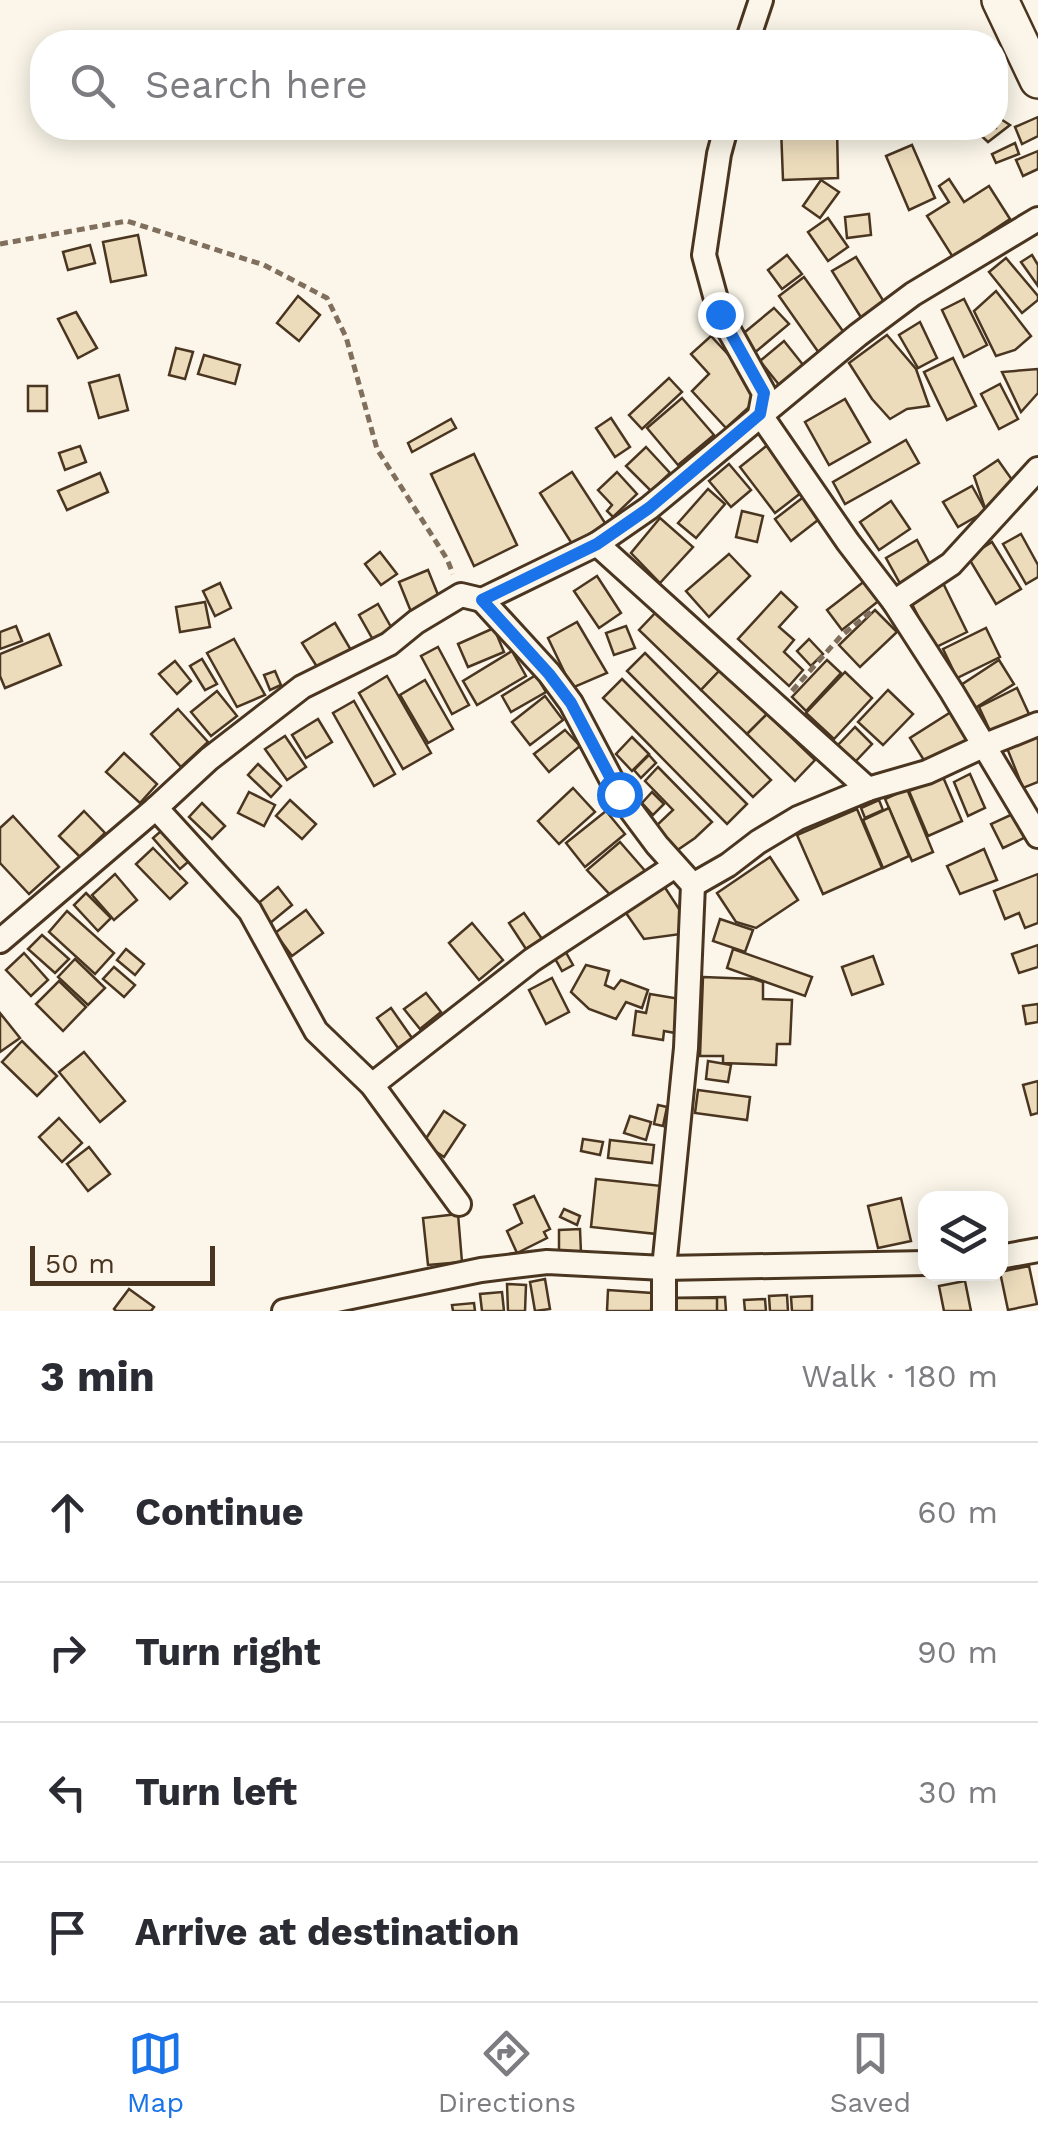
<!DOCTYPE html>
<meta charset="utf-8">
<style>
:root{--surface:#fff;--page:#f2f2f3;--text:#2b2b33;--muted:#7c7c81;--line:#e1e1e2;--accent:#1a73e8}
body{margin:0;font-family:"Work Sans",sans-serif;background:var(--page);color:var(--text)}
.controls{position:absolute;right:30px;bottom:30px;display:grid;overflow:hidden;border-radius:20px;box-shadow:0 5px 25px #0003}
.controls button{width:90px;height:90px;display:grid;place-items:center;padding:0;border:0;border-bottom:2px solid var(--line);background:var(--surface);color:var(--text);font:50px sans-serif}
.scale{position:absolute;left:30px;bottom:25px;width:185px;box-sizing:border-box;padding-left:10px;border:5px solid #4a3520;border-top:0;font-size:28px;line-height:35px;white-space:nowrap;color:#4a3520;-webkit-text-stroke:8px #fbf6e9;paint-order:stroke}
.stop{position:absolute;width:30px;height:30px;margin:-22px;border:8px solid #1a73e8;border-radius:50%;background:#fff}
.stop.end{background:#1a73e8;border-color:#fff;box-shadow:0 2px 10px #0008}
.list{margin:0;padding:0;list-style:none}
h2{display:flex;justify-content:space-between;align-items:center;height:130px;margin:0;padding:0 40px;font-size:42px}
h2 small{font-size:32px;font-weight:400;color:var(--muted)}
.list li{display:grid;grid-template-columns:65px 1fr auto;gap:30px;align-items:center;box-sizing:border-box;height:140px;padding:0 40px;border-top:2px solid var(--line)}
.list b{display:block;font-size:38px;white-space:nowrap}
.list em{font-size:32px;font-style:normal;color:var(--muted)}
.icon{flex:none;width:55px;height:55px;fill:none;stroke:currentColor;stroke-width:2;stroke-linecap:round;stroke-linejoin:round}
.map{position:relative;flex:none;width:1038px;height:1311px;overflow:hidden}
.search{position:absolute;background:var(--surface);box-shadow:0 5px 25px #0003;left:30px;right:30px;top:30px;height:110px;display:flex;align-items:center;gap:25px;box-sizing:border-box;padding:0 35px;border-radius:40px;color:var(--muted);font-size:38px}
.sheet{height:690px;background:var(--surface)}
nav{display:flex;justify-content:space-around;align-items:center;box-sizing:border-box;height:140px;border-top:2px solid var(--line);background:var(--surface);font-size:28px;color:var(--muted)}
nav a{display:grid;justify-items:center;gap:5px}
nav .on{color:var(--accent)}
.map>svg:first-child{display:block}
.building{fill:#ecdcbc;stroke:#4a3520;stroke-width:2.5}
.lines{fill:none;stroke-linecap:round;stroke-linejoin:round}
.street-casing{stroke:#4a3520;stroke-width:28}
.primary-casing{stroke:#4a3520;stroke-width:40}
.path{stroke:#7f6f5c;stroke-width:5;stroke-dasharray:8 5;stroke-linecap:butt}
.street{stroke:#fbf6e9;stroke-width:22}
.primary{stroke:#fbf6e9;stroke-width:35}
.route{stroke:#1a73e8;stroke-width:12}
</style>
<div class="map">
<svg width="1038" height="1311" viewBox="0 0 1038 1311">
<rect width="100%" height="100%" fill="#fbf6e9"/>
<g class="building">
<polygon points="996,116 1010,125 988,142 973,128 996,128"/>
<polygon points="1038,117 1038,136 1022,144 1015,127"/>
<polygon points="781,128 837,128 838,178 783,180"/>
<polygon points="1015,143 1019,154 996,163 992,154"/>
<polygon points="912,145 935,198 909,210 886,156"/>
<polygon points="1038,151 1038,169 1023,176 1016,160"/>
<polygon points="949,179 964,202 989,186 1010,219 983,237 986,242 956,262 927,216 949,202 939,186"/>
<polygon points="821,180 839,192 820,218 803,206"/>
<polygon points="869,214 871,235 847,238 845,217"/>
<polygon points="828,218 848,247 828,261 808,232"/>
<polygon points="138,235 146,275 111,282 103,242"/>
<polygon points="90,245 95,263 68,270 63,252"/>
<polygon points="787,255 802,274 782,289 768,270"/>
<polygon points="1032,255 1038,265 1038,286 1021,262"/>
<polygon points="856,257 886,305 862,319 832,271"/>
<polygon points="1006,258 1038,296 1038,300 1022,313 989,272"/>
<polygon points="804,277 845,334 819,353 779,296"/>
<polygon points="996,291 1031,336 1015,350 996,356 974,311"/>
<polygon points="298,296 320,315 299,341 277,323"/>
<polygon points="964,299 987,345 964,357 942,310"/>
<polygon points="774,308 789,324 753,354 739,337"/>
<polygon points="76,312 97,348 78,358 58,319"/>
<polygon points="920,322 937,358 918,368 899,335"/>
<polygon points="887,335 916,369 929,406 907,409 890,419 872,399 849,363"/>
<polygon points="711,336 748,376 743,380 759,398 726,428 692,391 709,374 691,354"/>
<polygon points="784,341 804,366 780,386 760,361"/>
<polygon points="176,348 193,352 185,379 169,375"/>
<polygon points="204,355 240,365 235,384 198,374"/>
<polygon points="953,358 976,406 947,420 924,372"/>
<polygon points="1038,369 1038,393 1021,412 1002,372"/>
<polygon points="119,375 128,410 99,418 89,383"/>
<polygon points="669,378 682,392 642,429 629,415"/>
<polygon points="1000,384 1018,419 999,429 981,394"/>
<rect x="28" y="386" width="19" height="25"/>
<polygon points="682,398 714,435 678,465 647,428"/>
<polygon points="845,399 870,442 829,465 805,422"/>
<polygon points="611,418 630,447 615,457 596,428"/>
<polygon points="451,419 456,428 412,452 408,443"/>
<polygon points="906,440 919,463 845,504 833,482"/>
<polygon points="770,443 806,489 775,513 740,467"/>
<polygon points="80,446 86,462 65,470 59,453"/>
<polygon points="646,447 670,473 651,491 626,466"/>
<polygon points="474,454 517,545 474,566 431,474"/>
<polygon points="998,460 1015,484 986,511 974,476"/>
<polygon points="729,464 751,490 731,507 709,481"/>
<polygon points="572,472 607,526 574,547 540,493"/>
<polygon points="617,472 637,494 613,517 607,511 612,505 598,490"/>
<polygon points="100,473 108,492 67,510 58,491"/>
<polygon points="972,486 986,511 958,527 943,502"/>
<polygon points="708,489 725,504 696,538 678,523"/>
<polygon points="810,492 827,513 791,541 775,519"/>
<polygon points="891,501 910,529 879,550 860,522"/>
<polygon points="742,511 763,516 757,542 736,537"/>
<polygon points="660,518 693,547 660,583 631,553"/>
<polygon points="1021,534 1038,565 1038,577 1026,584 1003,544"/>
<polygon points="917,540 933,570 902,587 886,558"/>
<polygon points="992,542 1021,589 996,604 968,557"/>
<polygon points="380,552 397,574 381,585 365,564"/>
<polygon points="729,554 750,576 709,617 686,591"/>
<polygon points="428,570 443,607 414,619 399,582"/>
<polygon points="597,576 621,613 599,628 574,591"/>
<polygon points="866,580 881,599 842,630 827,610"/>
<polygon points="220,583 231,608 215,616 203,591"/>
<polygon points="943,583 967,632 934,648 910,600"/>
<polygon points="781,592 797,607 779,627 794,640 784,652 803,670 789,686 738,639"/>
<polygon points="205,602 210,627 180,632 176,607"/>
<polygon points="378,604 395,634 376,645 359,615"/>
<polygon points="659,609 721,669 701,690 639,630"/>
<polygon points="875,610 897,632 860,667 839,645"/>
<polygon points="577,622 607,673 572,688 548,638"/>
<polygon points="335,623 351,650 319,670 302,643"/>
<polygon points="16,626 22,641 0,649 0,632"/>
<polygon points="626,626 635,648 614,655 606,633"/>
<polygon points="494,628 504,652 468,667 458,644"/>
<polygon points="986,628 1000,657 957,678 943,649"/>
<polygon points="49,634 61,665 5,688 0,676 0,654"/>
<polygon points="234,639 265,695 237,707 207,653"/>
<polygon points="809,639 823,654 811,666 797,651"/>
<polygon points="438,647 469,705 452,714 421,656"/>
<polygon points="512,651 526,676 477,705 463,681"/>
<polygon points="645,653 771,780 753,797 627,671"/>
<polygon points="202,659 217,684 205,690 190,666"/>
<polygon points="827,660 841,673 806,711 792,697"/>
<polygon points="999,660 1014,684 975,708 961,685"/>
<polygon points="175,661 191,681 177,694 159,674"/>
<polygon points="721,669 767,714 747,734 701,690"/>
<polygon points="275,671 281,685 270,690 264,675"/>
<polygon points="845,672 872,698 834,739 806,713"/>
<polygon points="536,675 546,692 511,712 502,696"/>
<polygon points="387,676 431,753 403,769 359,693"/>
<polygon points="622,679 747,804 727,824 603,698"/>
<polygon points="425,680 453,729 428,743 400,695"/>
<polygon points="1017,688 1029,714 991,733 979,707"/>
<polygon points="888,690 913,714 883,745 858,722"/>
<polygon points="217,691 237,716 211,736 191,712"/>
<polygon points="545,696 563,720 530,745 512,722"/>
<polygon points="354,701 395,774 374,786 333,713"/>
<polygon points="178,709 208,742 181,767 151,734"/>
<polygon points="951,712 969,739 927,765 910,738"/>
<polygon points="767,714 815,760 795,781 747,734"/>
<polygon points="318,719 332,742 306,758 292,735"/>
<polygon points="855,727 872,744 855,762 838,745"/>
<polygon points="565,730 580,746 549,772 534,754"/>
<polygon points="285,736 306,767 287,780 265,749"/>
<polygon points="1038,736 1038,782 1023,788 1007,748"/>
<polygon points="632,737 649,754 632,771 616,754"/>
<polygon points="124,753 157,784 140,803 106,772"/>
<polygon points="649,755 656,763 641,778 634,770"/>
<polygon points="258,764 281,786 271,797 248,775"/>
<polygon points="658,767 712,822 695,838 676,851 654,828 673,810 645,781"/>
<polygon points="970,774 985,808 968,816 954,782"/>
<polygon points="943,777 962,821 928,836 909,791"/>
<polygon points="573,788 595,812 559,844 538,821"/>
<polygon points="907,789 933,852 912,861 885,799"/>
<polygon points="249,792 275,805 264,826 238,813"/>
<polygon points="652,792 664,804 653,815 642,803"/>
<polygon points="290,800 316,824 302,839 276,816"/>
<polygon points="879,800 883,810 865,818 861,808"/>
<polygon points="202,803 225,826 212,839 189,817"/>
<polygon points="889,808 909,856 883,868 863,820"/>
<polygon points="857,809 882,868 823,894 797,835"/>
<polygon points="84,811 105,833 80,857 59,836"/>
<polygon points="606,811 625,834 585,867 566,843"/>
<polygon points="1015,813 1026,837 1003,848 991,824"/>
<polygon points="13,816 59,867 29,894 0,863 0,828"/>
<polygon points="169,824 196,855 180,869 153,838"/>
<polygon points="620,842 647,873 615,900 587,870"/>
<polygon points="153,848 187,883 170,899 136,864"/>
<polygon points="984,849 997,880 960,894 947,866"/>
<polygon points="770,857 798,900 756,928 736,922 717,893"/>
<polygon points="115,874 137,900 114,920 92,895"/>
<polygon points="1038,874 1038,923 1025,928 1019,913 1005,919 994,891"/>
<polygon points="662,883 683,915 681,934 644,939 626,913"/>
<polygon points="278,887 292,905 269,924 255,906"/>
<polygon points="86,893 111,918 98,931 74,905"/>
<polygon points="306,910 323,933 292,956 275,933"/>
<polygon points="67,911 114,953 95,974 49,932"/>
<polygon points="524,913 542,939 526,949 509,923"/>
<polygon points="720,919 753,930 745,952 713,941"/>
<polygon points="472,923 503,960 479,980 449,943"/>
<polygon points="42,935 69,959 55,973 28,949"/>
<polygon points="1038,945 1038,967 1019,973 1012,954"/>
<polygon points="126,949 144,964 135,975 117,960"/>
<polygon points="564,949 573,965 562,971 553,955"/>
<polygon points="733,949 812,977 805,996 727,968"/>
<polygon points="24,953 48,980 31,996 6,970"/>
<polygon points="873,956 883,984 852,995 842,967"/>
<polygon points="75,959 105,988 88,1005 58,977"/>
<polygon points="586,965 609,971 605,985 614,989 621,980 648,990 642,1008 626,1002 616,1019 589,1009 571,992"/>
<polygon points="114,967 135,985 124,997 103,979"/>
<polygon points="703,977 754,979 763,982 763,999 792,1000 790,1044 777,1044 776,1065 723,1063 723,1056 700,1056"/>
<polygon points="552,978 569,1012 546,1024 529,990"/>
<polygon points="59,981 86,1007 63,1031 36,1004"/>
<polygon points="426,993 441,1012 420,1029 404,1009"/>
<polygon points="650,994 680,999 675,1033 664,1031 663,1040 633,1035 636,1011 646,1013"/>
<polygon points="1038,1004 1038,1022 1026,1024 1023,1006"/>
<polygon points="391,1008 412,1038 398,1048 377,1018"/>
<polygon points="0,1013 20,1038 0,1052"/>
<polygon points="22,1041 57,1076 37,1096 2,1062"/>
<polygon points="84,1052 125,1101 100,1122 59,1072"/>
<polygon points="708,1061 731,1065 728,1082 706,1079"/>
<polygon points="1038,1081 1038,1113 1031,1115 1023,1085"/>
<polygon points="698,1090 750,1097 747,1120 695,1113"/>
<polygon points="658,1105 667,1107 663,1126 654,1124"/>
<polygon points="444,1111 465,1125 444,1157 423,1143"/>
<polygon points="630,1116 651,1122 646,1140 624,1133"/>
<polygon points="59,1118 82,1143 62,1162 39,1137"/>
<polygon points="583,1139 603,1142 600,1155 581,1151"/>
<polygon points="610,1140 654,1145 652,1163 608,1158"/>
<polygon points="89,1147 110,1174 88,1191 67,1164"/>
<polygon points="596,1179 662,1186 657,1234 591,1227"/>
<polygon points="534,1196 550,1229 544,1232 547,1238 517,1253 507,1231 522,1223 514,1205"/>
<polygon points="901,1198 911,1241 878,1248 868,1206"/>
<polygon points="564,1209 580,1216 577,1225 560,1217"/>
<polygon points="458,1214 462,1262 428,1265 423,1218"/>
<polygon points="580,1229 581,1253 559,1254 559,1230"/>
<polygon points="1029,1266 1037,1304 1008,1310 1000,1272"/>
<polygon points="545,1279 550,1309 535,1311 530,1282"/>
<polygon points="965,1281 971,1311 944,1311 939,1286"/>
<polygon points="507,1284 526,1285 525,1311 508,1311"/>
<polygon points="129,1289 154,1307 151,1311 116,1311 114,1309"/>
<polygon points="608,1290 652,1293 651,1311 607,1311"/>
<polygon points="502,1292 504,1311 482,1311 480,1294"/>
<polygon points="787,1295 788,1311 770,1311 769,1296"/>
<polygon points="812,1296 812,1311 792,1311 791,1297"/>
<polygon points="725,1297 726,1311 676,1311 676,1298"/>
<rect x="676" y="1298" width="41" height="13"/>
<polygon points="765,1299 766,1311 745,1311 744,1300"/>
<polygon points="474,1303 475,1311 453,1311 452,1305"/>
</g>
<g class="lines">
<g class="street-casing">
<g id="street">
<polyline points="747,42 761,0"/>
<polyline points="726,128 719,154 704,255 720,314 764,393 760,414 848,542 894,602 952,692 1038,836"/>
<polyline points="597,544 868,789"/>
<polyline points="482,600 549,673 571,703 619,794 657,845 693,885 686,1048 664,1268 664,1311"/>
<polyline points="894,602 951,564 1038,469"/>
<polyline points="156,808 250,911 316,1031 372,1085 459,1204"/>
<polyline points="693,885 728,865 758,842 798,818 868,789 927,772 983,746 1038,724"/>
<polyline points="0,941 156,808 209,759 302,687 389,644 416,622 461,595 482,600 597,544 649,508 858,335 913,294 1038,219"/>
<polyline points="372,1085 532,960 675,866"/>
<polyline points="1000,1257 1038,1250"/>
<polyline points="284,1311 481,1270 547,1262 664,1268 926,1263"/>
</g>
</g>
<g class="primary-casing">
<polyline id="primary" points="1000,0 1038,80"/>
</g>
<g class="path">
<polyline points="0,244 127,221 264,265 327,298 346,337 377,449 447,559 453,574"/>
<polyline points="792,691 841,636 872,611"/>
</g>
<use href="#street" class="street"/>
<use href="#primary" class="primary"/>
</g>
<g class="lines">
<polyline class="route" points="619,794 571,703 549,674 482,600 597,544 649,508 760,414 764,393 720,314"/>
</g>
</svg>
<div class="controls">
<button><svg class="icon" aria-label="layers" viewBox="0 0 24 24"><path d="M12 4l9 5-9 5-9-5zM3 14l9 5 9-5"/></svg></button>
</div>
<div class="scale">50 m</div>
<div class="stop" style="left:619px;top:794px"></div>
<div class="stop end" style="left:720px;top:314px"></div>
<div class="search"><svg class="icon" aria-label="search" viewBox="0 0 24 24"><circle cx="10" cy="10" r="6"/><path d="M15 15l6 6"/></svg>Search here</div>
</div>
<section class="sheet">
<h2>3 min<small>Walk · 180 m</small></h2>
<ul class="list">
<li><svg class="icon" aria-label="ahead" viewBox="0 0 24 24"><path d="M12 20V5M6 11l6-6 6 6"/></svg><div><b>Continue</b></div><em>60 m</em></li>
<li><svg class="icon" aria-label="right" viewBox="0 0 24 24"><path d="M7 20v-9h11M14 6l5 5-5 5"/></svg><div><b>Turn right</b></div><em>90 m</em></li>
<li><svg class="icon" aria-label="left" viewBox="0 0 24 24"><path d="M17 20v-9H6M10 6l-5 5 5 5"/></svg><div><b>Turn left</b></div><em>30 m</em></li>
<li><svg class="icon" aria-label="arrive" viewBox="0 0 24 24"><path d="M6 21V4h12l-3 4 3 4H6"/></svg><div><b>Arrive at destination</b></div></li>
</ul>
</section>
<nav>
<a class="on"><svg class="icon" aria-label="map" viewBox="0 0 24 24"><path d="M3 6l6-2 6 2 6-2v14l-6 2-6-2-6 2zM9 4v14M15 6v14"/></svg>Map</a>
<a><svg class="icon" aria-label="directions" viewBox="0 0 24 24"><path d="M12 3l9 9-9 9-9-9zM9 14v-3h6M13 9l2 2-2 2"/></svg>Directions</a>
<a><svg class="icon" aria-label="saved" viewBox="0 0 24 24"><path d="M7 4h10v16l-5-4-5 4z"/></svg>Saved</a>
</nav>
